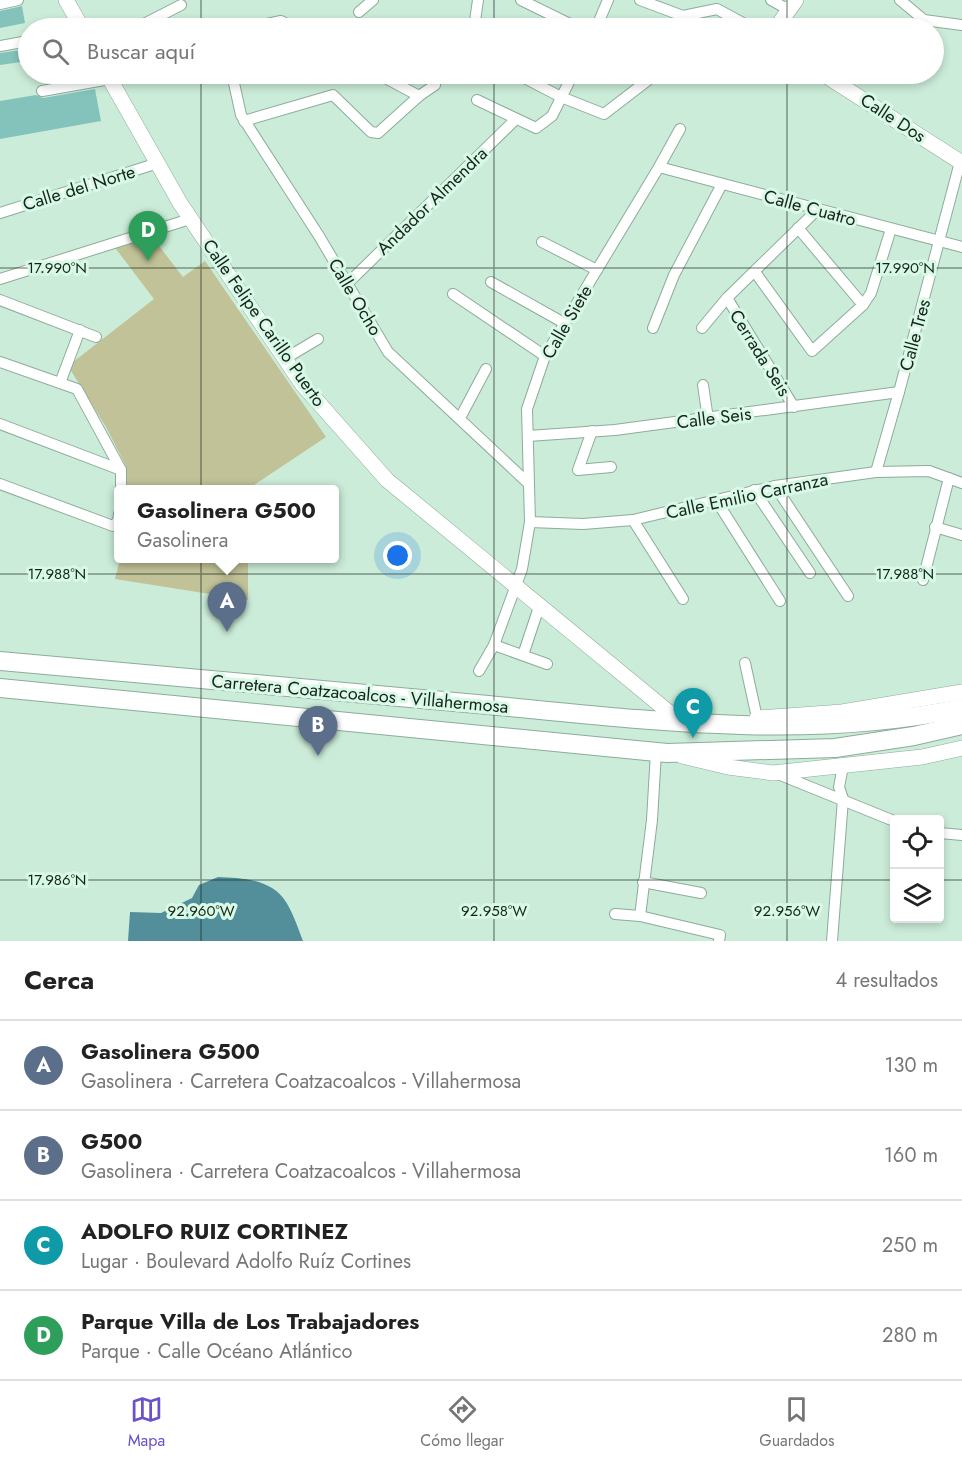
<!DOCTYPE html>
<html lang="es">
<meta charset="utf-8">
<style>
:root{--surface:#fff;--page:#f2f2f2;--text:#222;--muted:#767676;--line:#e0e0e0;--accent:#6b51ca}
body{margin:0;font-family:Jost,sans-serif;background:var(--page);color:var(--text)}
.controls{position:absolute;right:18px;bottom:18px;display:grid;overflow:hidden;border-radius:6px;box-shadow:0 3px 9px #0003}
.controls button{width:54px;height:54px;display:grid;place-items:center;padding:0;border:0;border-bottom:2px solid var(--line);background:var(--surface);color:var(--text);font:30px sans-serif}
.you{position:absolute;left:398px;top:556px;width:21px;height:21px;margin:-15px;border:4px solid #fff;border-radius:50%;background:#1a73e8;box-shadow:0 0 0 9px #1a73e833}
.badge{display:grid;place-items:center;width:39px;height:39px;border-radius:50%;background:var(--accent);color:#fff;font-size:20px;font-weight:700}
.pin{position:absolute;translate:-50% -50px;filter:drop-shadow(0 2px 3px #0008)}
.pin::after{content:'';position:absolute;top:32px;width:21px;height:18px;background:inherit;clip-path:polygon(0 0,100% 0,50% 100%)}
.popup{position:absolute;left:114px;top:485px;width:225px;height:78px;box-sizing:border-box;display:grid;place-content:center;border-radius:6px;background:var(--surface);filter:drop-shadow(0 2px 4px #0005);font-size:20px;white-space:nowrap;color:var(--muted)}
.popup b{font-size:22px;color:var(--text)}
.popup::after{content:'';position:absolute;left:50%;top:100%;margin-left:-12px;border:12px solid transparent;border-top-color:var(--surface)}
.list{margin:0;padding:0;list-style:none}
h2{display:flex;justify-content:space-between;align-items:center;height:78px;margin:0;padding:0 24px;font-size:26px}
h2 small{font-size:20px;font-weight:400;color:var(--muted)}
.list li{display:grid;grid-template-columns:39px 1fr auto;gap:18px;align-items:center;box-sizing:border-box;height:90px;padding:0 24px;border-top:2px solid var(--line)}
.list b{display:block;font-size:22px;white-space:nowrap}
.list p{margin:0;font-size:20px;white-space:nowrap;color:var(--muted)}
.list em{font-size:20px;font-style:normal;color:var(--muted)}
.icon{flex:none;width:33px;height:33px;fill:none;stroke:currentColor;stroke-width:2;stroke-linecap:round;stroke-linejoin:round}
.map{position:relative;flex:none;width:962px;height:941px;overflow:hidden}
.search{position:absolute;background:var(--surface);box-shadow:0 3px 9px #0003;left:18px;right:18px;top:18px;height:66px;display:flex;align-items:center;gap:15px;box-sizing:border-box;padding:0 21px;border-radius:33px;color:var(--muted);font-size:22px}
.sheet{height:438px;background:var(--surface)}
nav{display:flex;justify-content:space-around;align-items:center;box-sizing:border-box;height:84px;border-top:2px solid var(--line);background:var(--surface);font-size:16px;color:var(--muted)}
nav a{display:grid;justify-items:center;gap:3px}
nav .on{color:var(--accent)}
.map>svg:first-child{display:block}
.green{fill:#c1c297}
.water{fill:#528f9b}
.building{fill:#84c3bb}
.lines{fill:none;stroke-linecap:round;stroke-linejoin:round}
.street-casing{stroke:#8dac9a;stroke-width:12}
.secondary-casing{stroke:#8dac9a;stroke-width:16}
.highway-casing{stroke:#8dac9a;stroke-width:20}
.street{stroke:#fff;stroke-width:10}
.secondary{stroke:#fff;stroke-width:15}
.highway{stroke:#fff;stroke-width:18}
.ticks{fill:none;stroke:#17231d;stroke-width:1.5;stroke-opacity:0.45}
.labels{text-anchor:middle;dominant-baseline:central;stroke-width:6;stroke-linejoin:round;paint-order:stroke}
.street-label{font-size:18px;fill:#17231d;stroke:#d8f9e5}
.ticks-label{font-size:15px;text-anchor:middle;fill:#17231d;stroke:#d8f9e5;stroke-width:6;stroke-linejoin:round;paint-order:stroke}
</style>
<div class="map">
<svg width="962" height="941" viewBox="0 0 962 941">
<rect width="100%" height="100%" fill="#cbecd8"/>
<g class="green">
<polygon points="149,233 183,277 205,261 326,437 248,489 127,489 126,466 106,427 68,366 154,299 113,245"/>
<polygon points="120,559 248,559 248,600 115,579"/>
</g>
<path class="water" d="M218,877c24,1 54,2 68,25 7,11 12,26 17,39h-175l2,-29 31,1 31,-15 7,-13z"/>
<g class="building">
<polygon points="22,6 25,23 0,28 0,11"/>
<polygon points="62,20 63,28 33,28 33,24"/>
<polygon points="28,49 28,61 0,65 0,53"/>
<polygon points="58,74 97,74 46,83 44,76"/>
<polygon points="95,89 101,121 0,139 0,101 36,95 43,98"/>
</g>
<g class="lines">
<g class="street-casing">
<g id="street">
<polyline points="521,0 578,28"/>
<polyline points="640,0 683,16 717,9 752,28"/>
<polyline points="771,0 789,10"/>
<polyline points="900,0 924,20 962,25"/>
<polyline points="0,4 18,0"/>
<polyline points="359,12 373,0"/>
<polyline points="136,28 181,5"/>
<polyline points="247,28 281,21 294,28"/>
<polyline points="474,28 478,0"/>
<polyline points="596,28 608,0"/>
<polyline points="879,28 880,27"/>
<polyline points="0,46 28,41"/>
<polyline points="232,74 241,115 319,236 388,352 529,484"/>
<polyline points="378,74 419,96"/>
<polyline points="517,74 561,97 604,114 656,74"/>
<polyline points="841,85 848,74"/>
<polyline points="42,91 110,79"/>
<polyline points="477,100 536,128 552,116 573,74"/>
<polyline points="244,121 333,95 371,132 378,133 419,96 435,85"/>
<polyline points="659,167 962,247"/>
<polyline points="0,213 158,163"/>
<polyline points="798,228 863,305"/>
<polyline points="542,242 597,270"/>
<polyline points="755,272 812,351 863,305 871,293 891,229"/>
<polyline points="0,279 190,219"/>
<polyline points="491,282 564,323"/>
<polyline points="348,283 516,119"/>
<polyline points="453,294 545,356"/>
<polyline points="727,298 794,407"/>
<polyline points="0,300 96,337"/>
<polyline points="653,328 674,275 722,184"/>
<polyline points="702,328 727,298 817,210"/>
<polyline points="286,358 318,339"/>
<polyline points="0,362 77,389 121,470 121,490"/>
<polyline points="60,383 80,330"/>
<polyline points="703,385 708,419"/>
<polyline points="460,418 486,369"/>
<polyline points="0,424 121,470"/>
<polyline points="592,431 578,470 611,467"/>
<polyline points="528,436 615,430 899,392"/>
<polyline points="876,472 899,392 960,162"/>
<polyline points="0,484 113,526 118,521 119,514"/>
<polyline points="775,486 848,596"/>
<polyline points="754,490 810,573"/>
<polyline points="716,500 780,601"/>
<polyline points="633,520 683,599"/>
<polyline points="530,522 583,524 633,520 775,486 876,472 929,471 962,483"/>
<polyline points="935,527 962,535"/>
<polyline points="923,580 949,478"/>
<polyline points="494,645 547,664"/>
<polyline points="523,655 540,604"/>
<polyline points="745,663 757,718"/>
<polyline points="479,671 494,645 522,569 530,522 527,409 545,356 659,167 680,129"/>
<polyline points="778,774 894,821"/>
<polyline points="940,833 962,835"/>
<polyline points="643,882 701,893"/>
<polyline points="615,914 640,916 720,935 719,941"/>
<polyline points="640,916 652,820 656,752"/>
<polyline points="832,941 843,799 839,787 843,766"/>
</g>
</g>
<g class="secondary-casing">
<g id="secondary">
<polyline points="66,0 82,28"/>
<polyline points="776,28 796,0"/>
<polyline points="107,74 180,203 302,384 387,480 682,723"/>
<polyline points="823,74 962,163"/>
<polyline points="757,718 842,712 962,692"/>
<polyline points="682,756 728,767 773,773 922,757 962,748"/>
</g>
</g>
<g class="highway-casing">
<g id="highway">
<path d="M0,661c163,15 326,30 488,44 157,15 318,36 474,3"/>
<polyline points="0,688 667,753 835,748 914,736 962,725"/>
</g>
</g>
<use href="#street" class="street"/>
<use href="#secondary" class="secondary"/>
<use href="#highway" class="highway"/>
</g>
<path class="ticks" d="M201,0v28M494,0v28M787,0v28M201,74v867M494,74v867M787,74v867M0,268h962M0,574h962M0,880h894M940,880h22"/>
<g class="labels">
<g class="street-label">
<text transform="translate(893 118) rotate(33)">Calle Dos</text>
<text transform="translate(79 188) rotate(-17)">Calle del Norte</text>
<text transform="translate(432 201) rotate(-44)">Andador Almendra</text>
<text transform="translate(810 208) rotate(15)">Calle Cuatro</text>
<text transform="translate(355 297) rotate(59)">Calle Ocho</text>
<text transform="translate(567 322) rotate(-60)">Calle Siete</text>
<text transform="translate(264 323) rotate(55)">Calle Felipe Carillo Puerto</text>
<text transform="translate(915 335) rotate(-75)">Calle Tres</text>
<text transform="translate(760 353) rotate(58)">Cerrada Seis</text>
<text transform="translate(714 418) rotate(-7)">Calle Seis</text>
<text transform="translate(747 496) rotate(-12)">Calle Emilio Carranza</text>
<text transform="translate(360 694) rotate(5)">Carretera Coatzacoalcos - Villahermosa</text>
</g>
</g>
<g class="ticks-label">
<text x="57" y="273">17.990°N</text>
<text x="905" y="273">17.990°N</text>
<text x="57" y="579">17.988°N</text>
<text x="905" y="579">17.988°N</text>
<text x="57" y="885">17.986°N</text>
<text x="201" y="916">92.960°W</text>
<text x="494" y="916">92.958°W</text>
<text x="787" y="916">92.956°W</text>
</g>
</svg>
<div class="controls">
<button><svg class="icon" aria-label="locate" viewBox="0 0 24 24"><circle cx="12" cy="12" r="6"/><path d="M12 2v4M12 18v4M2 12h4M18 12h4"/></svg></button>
<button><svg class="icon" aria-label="layers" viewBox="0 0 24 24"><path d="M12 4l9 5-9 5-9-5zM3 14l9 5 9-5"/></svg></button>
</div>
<div class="you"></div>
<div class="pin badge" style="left:227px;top:632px;background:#5c6f8a">A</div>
<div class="popup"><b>Gasolinera G500</b>Gasolinera</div>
<div class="pin badge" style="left:318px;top:756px;background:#5c6f8a">B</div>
<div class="pin badge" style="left:693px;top:738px;background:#0f9aa8">C</div>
<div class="pin badge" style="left:148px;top:261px;background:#2e9e5b">D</div>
<div class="search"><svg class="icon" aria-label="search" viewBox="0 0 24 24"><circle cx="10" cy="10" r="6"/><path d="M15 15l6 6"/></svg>Buscar aquí</div>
</div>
<section class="sheet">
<h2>Cerca<small>4 resultados</small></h2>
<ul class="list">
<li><span class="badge" style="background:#5c6f8a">A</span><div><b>Gasolinera G500</b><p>Gasolinera · Carretera Coatzacoalcos - Villahermosa</p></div><em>130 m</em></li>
<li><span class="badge" style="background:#5c6f8a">B</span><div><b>G500</b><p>Gasolinera · Carretera Coatzacoalcos - Villahermosa</p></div><em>160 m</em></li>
<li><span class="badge" style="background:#0f9aa8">C</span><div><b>ADOLFO RUIZ CORTINEZ</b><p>Lugar · Boulevard Adolfo Ruíz Cortines</p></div><em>250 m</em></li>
<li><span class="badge" style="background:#2e9e5b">D</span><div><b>Parque Villa de Los Trabajadores</b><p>Parque · Calle Océano Atlántico</p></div><em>280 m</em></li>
</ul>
</section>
<nav>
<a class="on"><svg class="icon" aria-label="map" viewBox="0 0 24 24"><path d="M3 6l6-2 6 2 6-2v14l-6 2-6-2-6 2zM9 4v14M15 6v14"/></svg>Mapa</a>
<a><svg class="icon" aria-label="directions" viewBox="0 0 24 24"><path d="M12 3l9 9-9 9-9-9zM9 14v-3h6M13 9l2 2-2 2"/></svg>Cómo llegar</a>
<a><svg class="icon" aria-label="saved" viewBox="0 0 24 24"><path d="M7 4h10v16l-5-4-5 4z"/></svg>Guardados</a>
</nav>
